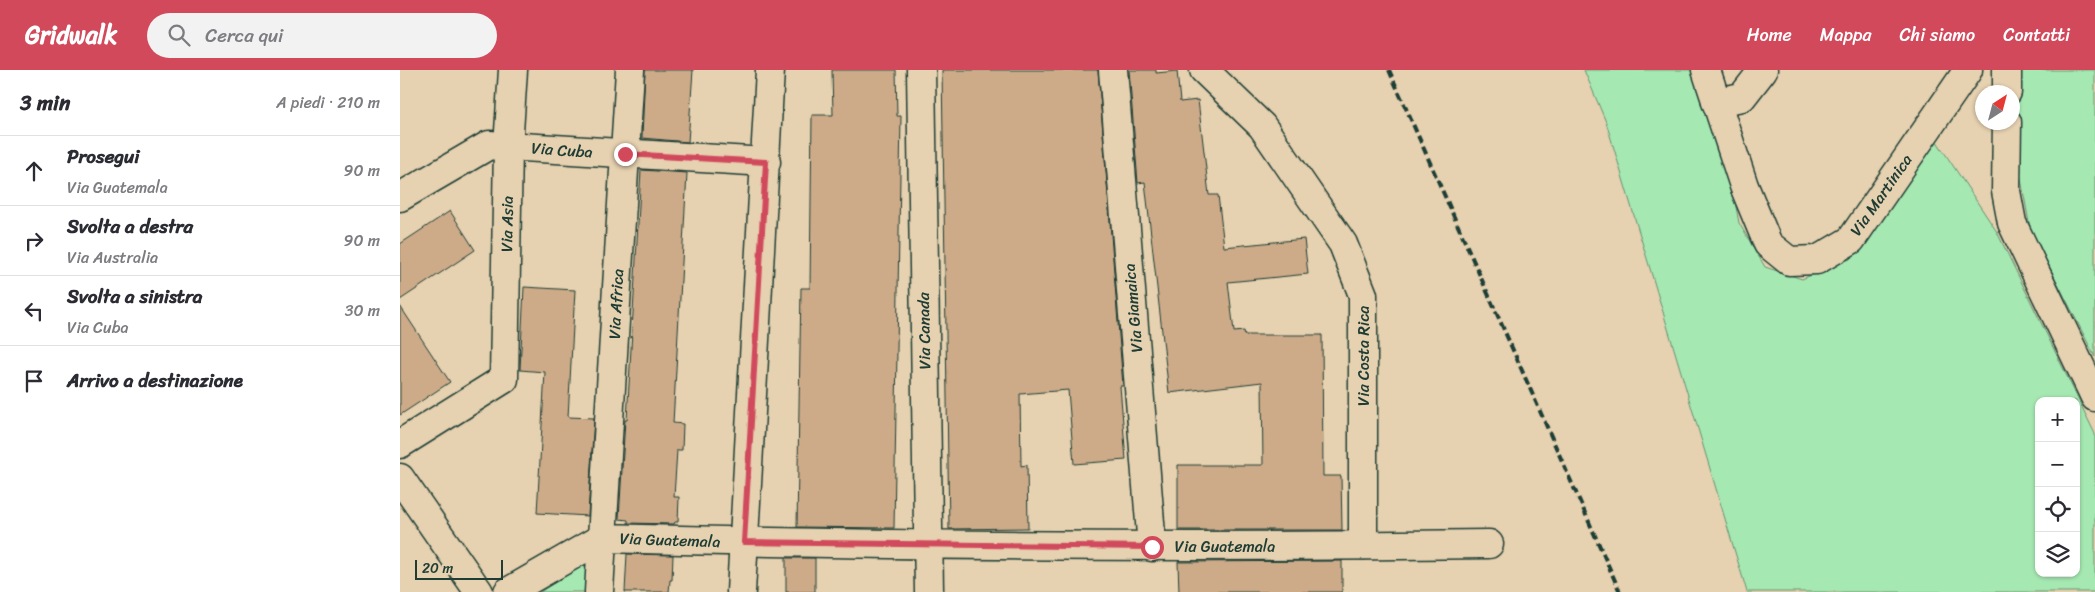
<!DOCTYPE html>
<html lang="it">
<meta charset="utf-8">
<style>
:root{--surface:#fff;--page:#f2f2f3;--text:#2b2b33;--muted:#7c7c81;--line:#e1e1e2;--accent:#d1495b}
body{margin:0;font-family:Sriracha,sans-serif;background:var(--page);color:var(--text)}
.controls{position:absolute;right:15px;bottom:15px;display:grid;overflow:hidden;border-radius:10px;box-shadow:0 1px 4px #0004}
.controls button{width:45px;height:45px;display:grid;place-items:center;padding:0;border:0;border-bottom:1px solid var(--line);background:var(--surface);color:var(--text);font:25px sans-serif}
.compass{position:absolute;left:1575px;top:15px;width:45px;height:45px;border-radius:50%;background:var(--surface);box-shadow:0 1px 4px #0004;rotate:36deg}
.scale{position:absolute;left:15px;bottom:12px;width:88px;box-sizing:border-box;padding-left:5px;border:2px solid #1f3d34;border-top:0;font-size:14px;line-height:18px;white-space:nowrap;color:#1f3d34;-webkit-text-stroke:4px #e6d1b0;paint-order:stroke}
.stop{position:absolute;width:15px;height:15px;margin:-11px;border:4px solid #d1495b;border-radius:50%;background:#fff}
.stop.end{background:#d1495b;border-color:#fff;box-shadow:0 1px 5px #0008}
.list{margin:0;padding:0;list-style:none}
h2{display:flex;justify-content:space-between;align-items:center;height:65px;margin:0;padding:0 20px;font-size:21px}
h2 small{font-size:16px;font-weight:400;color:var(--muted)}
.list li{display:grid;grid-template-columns:32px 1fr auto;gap:15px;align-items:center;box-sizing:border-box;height:70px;padding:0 20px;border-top:1px solid var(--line)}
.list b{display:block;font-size:19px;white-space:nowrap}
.list p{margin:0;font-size:16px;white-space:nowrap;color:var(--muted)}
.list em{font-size:16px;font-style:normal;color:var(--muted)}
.icon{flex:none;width:28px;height:28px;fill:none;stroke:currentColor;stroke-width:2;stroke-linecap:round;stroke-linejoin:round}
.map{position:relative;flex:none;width:1695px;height:522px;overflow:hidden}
header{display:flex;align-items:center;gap:30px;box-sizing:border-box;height:70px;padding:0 25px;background:var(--accent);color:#fff}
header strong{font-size:24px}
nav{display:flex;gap:28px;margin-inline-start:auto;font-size:18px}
.search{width:350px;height:45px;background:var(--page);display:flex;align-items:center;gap:12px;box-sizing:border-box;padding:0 18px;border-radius:28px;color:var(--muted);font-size:19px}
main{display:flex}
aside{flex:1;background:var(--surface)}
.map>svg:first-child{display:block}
.green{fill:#a6e8b2;stroke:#629273;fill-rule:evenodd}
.building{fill:#cdab89;stroke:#1f3d34}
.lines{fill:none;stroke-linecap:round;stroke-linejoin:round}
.minor-casing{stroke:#1f3d34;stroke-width:31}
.minor{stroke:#e6d1b0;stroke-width:28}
.rail{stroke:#1f3d34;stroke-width:4;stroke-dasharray:8 4;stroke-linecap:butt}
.route{stroke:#d1495b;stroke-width:6}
.labels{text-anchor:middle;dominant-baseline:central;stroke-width:4.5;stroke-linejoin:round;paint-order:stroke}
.street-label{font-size:16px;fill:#1f3d34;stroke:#e6d1b0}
</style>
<header>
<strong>Gridwalk</strong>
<div class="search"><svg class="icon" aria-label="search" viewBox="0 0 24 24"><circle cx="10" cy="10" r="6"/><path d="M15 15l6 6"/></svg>Cerca qui</div>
<nav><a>Home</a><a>Mappa</a><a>Chi siamo</a><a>Contatti</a></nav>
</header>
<main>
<aside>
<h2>3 min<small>A piedi · 210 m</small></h2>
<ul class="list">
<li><svg class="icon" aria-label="ahead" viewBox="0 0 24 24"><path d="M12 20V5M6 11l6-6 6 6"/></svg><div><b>Prosegui</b><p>Via Guatemala</p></div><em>90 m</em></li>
<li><svg class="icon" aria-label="right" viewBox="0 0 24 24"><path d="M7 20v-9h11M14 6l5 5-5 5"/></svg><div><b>Svolta a destra</b><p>Via Australia</p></div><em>90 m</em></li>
<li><svg class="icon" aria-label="left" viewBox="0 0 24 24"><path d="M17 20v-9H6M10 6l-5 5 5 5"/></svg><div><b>Svolta a sinistra</b><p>Via Cuba</p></div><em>30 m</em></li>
<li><svg class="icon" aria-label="arrive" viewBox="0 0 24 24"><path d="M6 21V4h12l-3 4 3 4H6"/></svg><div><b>Arrivo a destinazione</b></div></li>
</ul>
</aside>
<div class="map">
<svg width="1695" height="522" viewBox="0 0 1695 522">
<rect width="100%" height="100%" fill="#e6d1b0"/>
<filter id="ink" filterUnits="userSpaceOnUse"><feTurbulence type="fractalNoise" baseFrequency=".02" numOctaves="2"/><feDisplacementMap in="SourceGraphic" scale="10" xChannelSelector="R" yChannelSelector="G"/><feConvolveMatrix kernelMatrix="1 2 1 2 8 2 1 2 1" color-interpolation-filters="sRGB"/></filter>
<g filter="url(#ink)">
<g class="green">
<path d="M1184,0h121l11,32 23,121 26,44 37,12 48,-20 84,-122 63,95 98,202v158h-348l-141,-470zM1639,331h37v172h-37z"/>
<polygon points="1611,0 1695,0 1695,287 1630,158 1619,98"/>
<polygon points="188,491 186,522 140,522"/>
</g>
<g class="building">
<polygon points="245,0 293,0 288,72 242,68"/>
<polygon points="432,0 496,0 497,46 501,46 494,458 397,457 401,218 410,218 412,45 433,45"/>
<polygon points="542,0 698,0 723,316 720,316 726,390 674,394 668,320 620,324 621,396 627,395 628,458 549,459"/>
<polygon points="729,0 756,0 756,3 777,1 780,32 798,30 809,125 818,125 824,177 904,169 908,204 828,212 834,262 844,261 845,265 922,265 923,406 941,406 942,460 778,460 778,395 863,395 862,312 769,323 745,112 738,113"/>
<polygon points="241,100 287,103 273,353 283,354 282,380 277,380 274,427 279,427 278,452 275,452 274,454 228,453 228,450 219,449 225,350 227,350"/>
<polygon points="50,141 75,180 0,230 0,174"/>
<polygon points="124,217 175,220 168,347 194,348 188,446 137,443 145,302 120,300"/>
<polygon points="0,236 50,312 0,345"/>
<polygon points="227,484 273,485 272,510 270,510 269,522 225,522"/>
<rect x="386" y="488" width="29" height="34"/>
<polygon points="942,491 942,522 779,522 778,492"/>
</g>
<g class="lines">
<g class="minor-casing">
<g id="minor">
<path d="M230,0l-28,468c295,8 591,10 887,6"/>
<polyline points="521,0 529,522"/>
<polyline points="713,0 752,477"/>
<polyline points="804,0 862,56 943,174 963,225 963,475"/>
<polyline points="1306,0 1344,116 1368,174 1389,191 1417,190 1451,170 1568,0"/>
<polyline points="1607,22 1607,0"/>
<polyline points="1316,32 1342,27 1363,0"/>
<polyline points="1607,52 1606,121 1612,153 1695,327"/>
<polyline points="0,127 89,75 366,92"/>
<polyline points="0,374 104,309 108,77 113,0"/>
<polyline points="0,408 79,522"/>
<polyline points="108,522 202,468 199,522"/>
<polyline points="341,522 370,0"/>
</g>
</g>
<use href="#minor" class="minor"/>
<polyline class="rail" points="989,0 1220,522"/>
</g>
</g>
<g class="lines" filter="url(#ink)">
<polyline class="route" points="225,84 366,92 344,472 752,477"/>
</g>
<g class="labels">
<g class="street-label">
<text transform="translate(162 80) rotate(4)">Via Cuba</text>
<text transform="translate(1481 125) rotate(-55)">Via Martinica</text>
<text transform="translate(107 154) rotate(-89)">Via Asia</text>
<text transform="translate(216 234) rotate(-87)">Via Africa</text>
<text transform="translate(733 238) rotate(-95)">Via Giamaica</text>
<text transform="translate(524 261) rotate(-91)">Via Canada</text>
<text transform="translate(963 286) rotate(-90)">Via Costa Rica</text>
<text transform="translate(270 470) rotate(2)">Via Guatemala</text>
<text x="825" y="476">Via Guatemala</text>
</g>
</g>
</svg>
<div class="controls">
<button>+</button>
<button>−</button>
<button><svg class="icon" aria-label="locate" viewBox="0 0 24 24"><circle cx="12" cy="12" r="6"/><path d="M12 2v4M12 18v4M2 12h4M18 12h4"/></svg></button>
<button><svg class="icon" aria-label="layers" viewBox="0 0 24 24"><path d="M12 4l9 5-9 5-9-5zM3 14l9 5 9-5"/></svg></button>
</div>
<svg class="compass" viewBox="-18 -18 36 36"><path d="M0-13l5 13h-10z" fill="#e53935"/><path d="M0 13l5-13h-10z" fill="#7c7c81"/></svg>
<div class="scale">20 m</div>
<div class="stop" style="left:752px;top:477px"></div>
<div class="stop end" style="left:225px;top:84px"></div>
</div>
</main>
